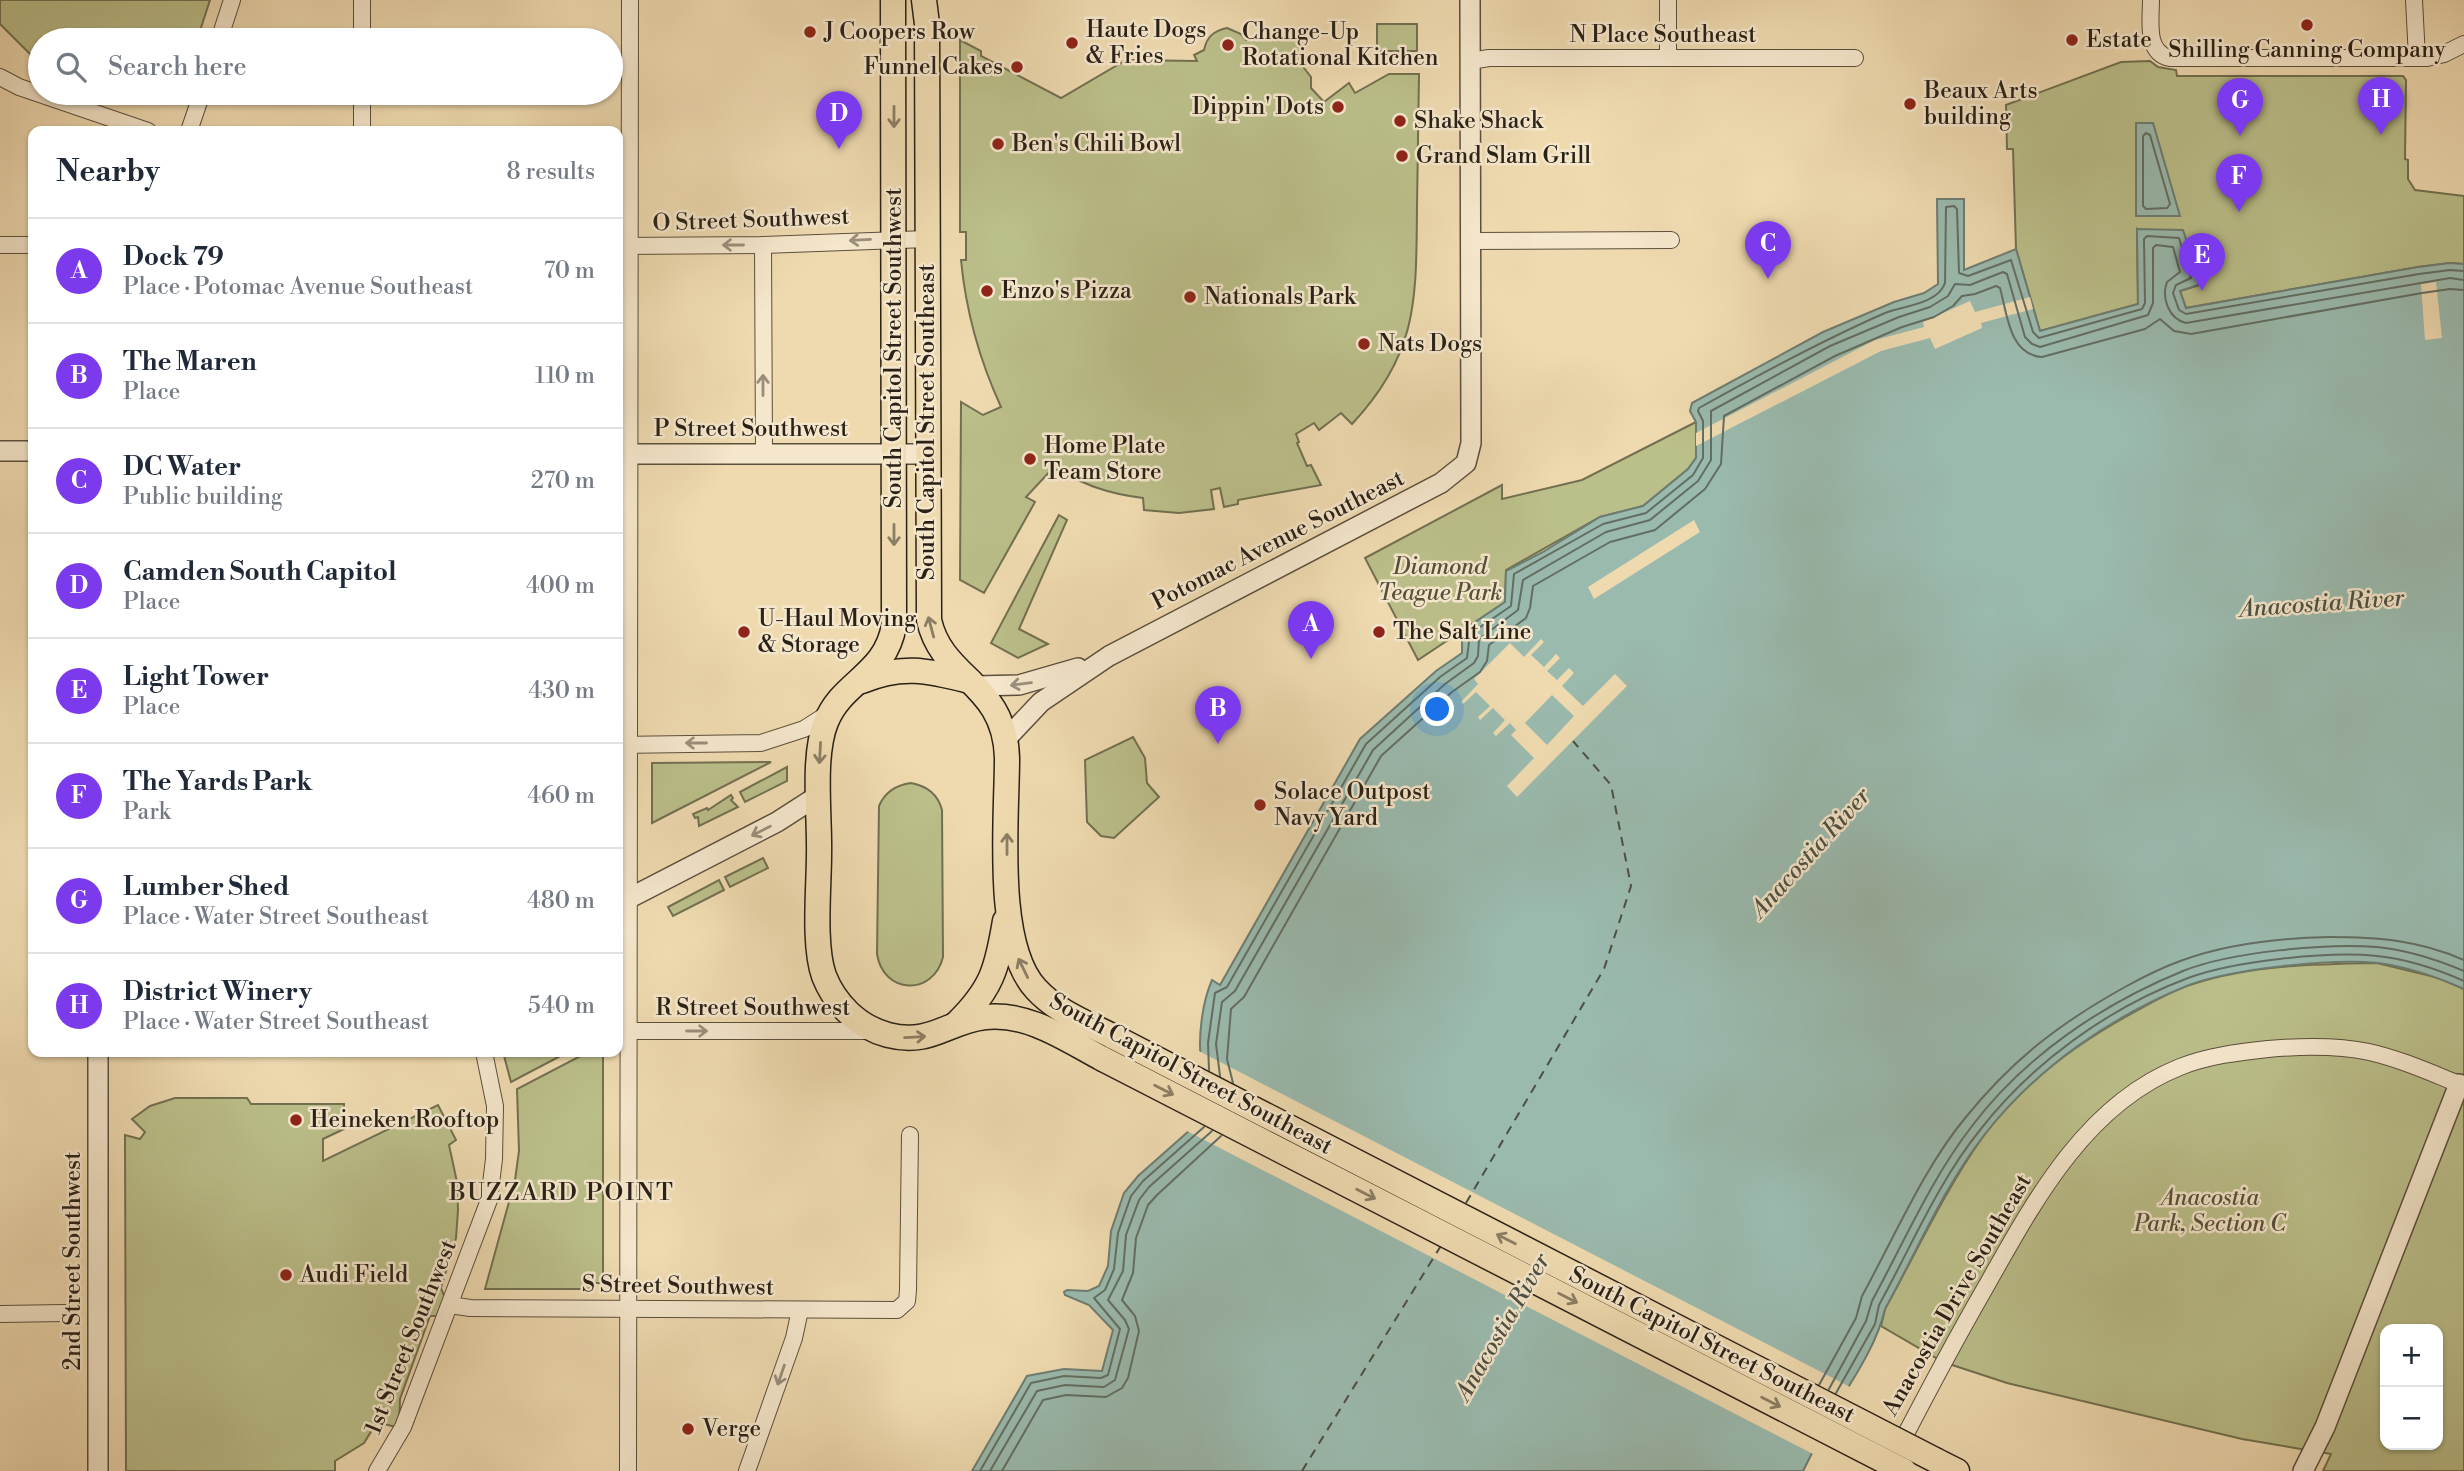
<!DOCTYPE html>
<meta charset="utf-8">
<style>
:root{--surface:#fff;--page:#f6f6f7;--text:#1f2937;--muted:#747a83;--line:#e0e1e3;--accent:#7c3aed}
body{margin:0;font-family:"Libre Bodoni",serif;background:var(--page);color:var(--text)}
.controls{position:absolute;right:21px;bottom:21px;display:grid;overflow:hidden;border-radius:14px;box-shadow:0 2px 5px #0004}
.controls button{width:63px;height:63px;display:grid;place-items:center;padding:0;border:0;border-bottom:2px solid var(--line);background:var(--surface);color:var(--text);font:35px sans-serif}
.you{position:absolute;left:1438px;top:710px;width:24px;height:24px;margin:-18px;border:5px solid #fff;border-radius:50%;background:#1a73e8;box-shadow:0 0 0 10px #1a73e833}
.badge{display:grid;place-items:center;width:46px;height:46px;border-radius:50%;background:var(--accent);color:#fff;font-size:23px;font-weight:700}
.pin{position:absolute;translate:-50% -58px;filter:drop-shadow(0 2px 4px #0008)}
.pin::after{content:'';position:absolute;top:37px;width:24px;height:21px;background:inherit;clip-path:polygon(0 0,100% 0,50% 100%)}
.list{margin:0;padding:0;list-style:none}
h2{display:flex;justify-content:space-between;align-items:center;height:91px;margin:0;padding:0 28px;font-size:30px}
h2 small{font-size:23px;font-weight:400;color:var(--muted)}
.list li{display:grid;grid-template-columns:46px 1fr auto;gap:21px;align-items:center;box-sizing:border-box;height:105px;padding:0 28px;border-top:2px solid var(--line)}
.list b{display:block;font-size:26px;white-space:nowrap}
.list p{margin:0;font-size:23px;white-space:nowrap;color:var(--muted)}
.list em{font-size:23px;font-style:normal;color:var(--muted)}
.icon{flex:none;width:38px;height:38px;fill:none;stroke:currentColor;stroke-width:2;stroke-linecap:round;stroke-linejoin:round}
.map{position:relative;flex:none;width:2464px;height:1471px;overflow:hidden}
.search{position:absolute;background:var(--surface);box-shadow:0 2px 5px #0004;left:28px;top:28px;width:595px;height:77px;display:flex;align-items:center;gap:18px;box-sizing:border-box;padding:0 24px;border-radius:38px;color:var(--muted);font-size:26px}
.panel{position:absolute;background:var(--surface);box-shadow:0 2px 5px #0004;left:28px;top:126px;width:595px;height:931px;border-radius:14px}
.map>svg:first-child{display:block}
.green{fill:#bbbf8a;stroke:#727050;stroke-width:2;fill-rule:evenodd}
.water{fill:#9abaae;stroke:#6d7d72;stroke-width:2}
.pier{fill:#efdab0;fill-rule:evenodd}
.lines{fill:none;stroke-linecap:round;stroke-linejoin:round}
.shore{stroke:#626e62;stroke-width:2}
.ferry{stroke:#4c4f44;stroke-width:2;stroke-dasharray:9 7;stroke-linecap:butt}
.minor-casing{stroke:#5b4f3d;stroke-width:18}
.tertiary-casing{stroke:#5b4f3d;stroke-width:22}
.primary-casing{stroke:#2a2117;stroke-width:27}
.minor{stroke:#f5e7cc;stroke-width:16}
.tertiary{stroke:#f5e7cc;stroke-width:19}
.primary{stroke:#efdab0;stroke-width:24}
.primary-bridge-casing{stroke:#2a2117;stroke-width:27;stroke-linecap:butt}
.primary-bridge{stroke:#efdab0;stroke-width:24}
.oneway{stroke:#8c7e64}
.oneway2{stroke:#9a8e7b}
.poi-dot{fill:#8f2418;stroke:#f5e7cc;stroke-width:2.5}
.labels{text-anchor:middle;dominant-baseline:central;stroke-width:5;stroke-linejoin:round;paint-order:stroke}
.poi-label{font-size:23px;fill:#2a2117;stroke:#f5e7cc;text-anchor:start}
.street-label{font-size:23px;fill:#2a2117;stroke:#f5e7cc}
.park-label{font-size:23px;font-style:italic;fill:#56503a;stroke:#f5e7cc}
.water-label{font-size:24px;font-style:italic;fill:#4c4f44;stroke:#f5e7cc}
.neighbourhood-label{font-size:24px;letter-spacing:2px;fill:#2a2117;stroke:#f5e7cc}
</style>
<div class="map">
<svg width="2464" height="1471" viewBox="0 0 2464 1471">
<rect width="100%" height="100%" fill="#efdab0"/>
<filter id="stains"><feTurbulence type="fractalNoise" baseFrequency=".00286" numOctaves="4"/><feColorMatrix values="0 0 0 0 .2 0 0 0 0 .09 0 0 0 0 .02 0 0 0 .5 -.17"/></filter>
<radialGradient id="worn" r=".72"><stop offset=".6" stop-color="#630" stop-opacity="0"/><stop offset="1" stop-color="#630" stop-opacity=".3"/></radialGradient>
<g class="green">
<polygon points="0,0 210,0 197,40 40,40 40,59 31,55 0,24"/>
<rect x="1377" y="24" width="40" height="27"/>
<path d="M1227,28l14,6 5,6h56l-1,24 10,13v11l13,14 25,-19 6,10 34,-19h30c-1,44 -1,89 -2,133 -1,91 2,146 -65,217l-11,-11 -22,17 -5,-7 -18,11 3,8 -2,1 10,23 4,-1 10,20 -83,15v4l-14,3 -4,-19 -9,2 3,19 -35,4 -35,-3 -1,-12c-39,-5 -56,-13 -90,-30l-27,29 9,5 -51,91 -24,-13 1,-178 22,13 18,-8c-22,-48 -35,-94 -40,-147h5v-28h-6v-192l21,11v5l80,42 65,-38 71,1 -3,-6 10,-5c3,-14 10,-19 23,-22z"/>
<polygon points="2150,61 2158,67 2176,70 2177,76 2403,76 2406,80 2405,159 2408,160 2408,179 2415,190 2464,196 2464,264 2450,263 2418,267 2186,308 2180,291 2200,285 2137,229 2138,304 2040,331 2016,249 2013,149 2007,149 2006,105 2121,62"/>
<polygon points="1696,422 1696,458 1688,469 1643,506 1600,517 1506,570 1505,602 1418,660 1365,558 1502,485 1502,499 1582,480"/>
<polygon points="1059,515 1067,520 1019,629 1048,644 1018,658 991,643"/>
<polygon points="1133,737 1145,758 1147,783 1159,797 1114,838 1101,836 1087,822 1085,760"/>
<polygon points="771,762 652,823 652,763"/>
<polygon points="787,767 787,781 745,802 740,792"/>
<path d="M911,783c16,3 27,11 31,27l1,147c-10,40 -60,37 -66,-3l2,-148c6,-14 17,-21 32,-23z"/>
<polygon points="731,795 733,798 731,800 738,807 699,826 698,817 695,818 693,814 707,808 708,810"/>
<polygon points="763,858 768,868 730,887 725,877"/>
<polygon points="719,880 724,890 673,916 668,907"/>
<path d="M2377,963l62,15 25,11v482h-141l8,-17 -89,-15 -235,-56 -64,-21 -62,-36 4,-17c32,-58 59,-117 97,-171 39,-55 95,-95 154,-127 18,-10 37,-21 57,-27 59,-19 122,-20 184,-21zM2385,1329h53v116h-53z"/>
<polygon points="503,1052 568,1052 511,1082"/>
<polygon points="588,1052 603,1052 603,1283 590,1283 590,1289 485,1289 515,1180 519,1151 517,1089"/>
<polygon points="175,1098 247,1098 251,1104 344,1104 344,1129 323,1139 323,1161 438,1105 456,1140 449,1145 457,1182 458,1210 456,1238 441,1288 445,1298 443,1316 430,1316 400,1399 399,1428 377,1422 364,1443 335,1461 335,1471 126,1471 125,1135 140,1139 145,1132 132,1119 150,1106"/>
</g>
<g class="water">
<polygon points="2136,123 2153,123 2180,216 2136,216"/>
<path d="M1937,199h27v71l52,-21 24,82 98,-27 -1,-75 46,1 18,54 -21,7 6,17 232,-41 32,-4 14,1v725c-27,-12 -57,-22 -86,-26 -46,-5 -147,6 -189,22 -79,32 -151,82 -204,149 -41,52 -68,117 -100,175 -8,35 -30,67 -49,98 -12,20 -22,43 -33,64h-831l55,-95 37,-7 38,2 11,-41 -24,-25 -24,-10 -1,-3 3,-2 21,1 11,-5 9,-20 3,-35 13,-38 14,-17 61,-54 12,-18c-4,-14 -9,-28 -10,-43 -3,-24 1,-58 11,-81l8,5 140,-246 76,-68 26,-18v-22l43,-29 1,-31 37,-19 57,-35 43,-11 45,-37 8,-11v-36l-6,-11 2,-8 131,-71 71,-30 30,-9 14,-9z"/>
</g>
<g class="pier">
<polygon points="2436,282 2442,338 2425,340 2421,284"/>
<polygon points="2030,297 2033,309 1981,323 1982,328 1935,349 1930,338 1881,351 1696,446 1696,433 1875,340 1924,327 1923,322 1970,301 1975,312"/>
<polygon points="1694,520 1700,532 1594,599 1588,587"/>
<path d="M1541,639l3,3 -13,13 13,12 12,-13 4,4 -13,13 10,9 12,-12 5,5 -12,13 21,20 32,-32 12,12 -110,111 -10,-11 27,-28 -23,-23 5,-5 -6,-7 -14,13 -3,-3 12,-13 -12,-12 -13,12 -2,-3 12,-11 -14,-14 -13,12 -2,-2 17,-18 -4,-5 36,-36 14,14zM1552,695l22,21 -27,29 -22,-22z"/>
<polygon points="1197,1050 1852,1388 1838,1411 1815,1455 1185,1130 1196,1119 1207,1104 1200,1078"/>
</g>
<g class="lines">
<g class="shore">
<polygon points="2146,133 2150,135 2170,204 2167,208 2146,209 2143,206 2143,136"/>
<path d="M1209,1070l-1,-27 7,-50 12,-6 139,-243 74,-67 27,-19 3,-24 41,-28 3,-32 89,-50 43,-11 47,-38 10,-17v-37l-5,-10 1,-3c61,-34 122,-67 186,-95 18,-7 53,-9 60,-30l1,-76 8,-1 3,3 2,64 9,3 43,-16 22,72 6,6 103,-29 3,-6 -1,-64 3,-3 32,2 12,40 -15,7 -3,8 6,17 7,4 233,-40 31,-4 14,1"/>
<path d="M1220,1076l-4,-32 6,-42 13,-11 138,-241 72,-66 29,-21 4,-7 1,-17 39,-29 5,-30 83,-48 44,-12 48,-39 13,-21v-49l119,-65 69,-29 31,-10 18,-11 7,-12 15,1 33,-13 4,2 18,63 7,7 8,3 108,-32 5,-12v-55l3,-3 17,2 7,25 -13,10c-6,16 2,37 19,41l235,-40 29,-5 14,2"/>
<path d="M1233,1083l-6,-24 4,-50 13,-12 137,-241 71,-64 28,-20 7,-11 2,-16 37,-27 4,-10 3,-22 77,-44 45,-12 50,-41 16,-25 3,-48 111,-60 67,-29 32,-10 19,-11 9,-10 13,-2 21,-8 4,2c7,25 9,67 42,69l103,-28 15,-10 14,12 17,3 231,-41 28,-4 14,1"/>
<path d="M1819,1385l37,-67 6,-22c32,-58 62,-129 104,-179 47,-58 94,-94 159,-130 18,-10 38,-20 58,-27 45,-16 99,-22 146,-23 49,0 89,3 135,23"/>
<path d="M1829,1389l37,-68 6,-20c32,-59 59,-122 100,-175 53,-70 130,-122 211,-155 47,-19 144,-28 194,-24 29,3 61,13 87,24"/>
<path d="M1836,1393l39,-69 4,-19c32,-58 59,-123 101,-175 52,-67 128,-122 208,-152 46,-17 140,-27 189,-22 30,3 60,13 87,25"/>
<polyline points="980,1471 1031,1383 1064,1376 1101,1378 1108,1375 1120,1329 1094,1298 1105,1290 1114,1269 1118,1233 1131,1196 1143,1181 1204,1127"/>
<polyline points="990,1471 1037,1391 1065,1385 1104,1387 1115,1380 1129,1329 1125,1320 1108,1300 1123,1271 1126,1235 1139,1200 1149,1187 1212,1131"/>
<polyline points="1002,1471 1043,1400 1066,1395 1106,1397 1122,1388 1128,1378 1139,1331 1135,1316 1122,1300 1133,1273 1136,1238 1148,1205 1157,1195 1221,1136"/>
</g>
<g class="ferry">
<polyline points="1466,1203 1604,969 1631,886 1611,785 1573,741"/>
<polyline points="1302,1471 1442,1244"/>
</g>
<g class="minor-casing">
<g id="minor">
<path d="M2151,0c0,20 -6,53 19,58h257l17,-4 20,-10"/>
<polyline points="2414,0 2417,58"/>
<polyline points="219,40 232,0"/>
<polyline points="362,40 362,0"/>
<polyline points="1668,58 1668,0"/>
<polyline points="1470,61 1489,58 1855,58"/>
<polyline points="0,77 19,87 148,131"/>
<polyline points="362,93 362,131"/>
<polyline points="189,131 202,93"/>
<polyline points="1470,241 1671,240"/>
<polyline points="0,245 31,245"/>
<polyline points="763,245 764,454"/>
<polyline points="618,246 763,245 927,239"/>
<polyline points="618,745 761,743 804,729 829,713"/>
<polyline points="629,1031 871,1031"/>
<polyline points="450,1305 470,1308 897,1310 907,1301 908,1290 910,1135"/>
<polyline points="0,1314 65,1313"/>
<path d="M1898,1449c28,-54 56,-107 86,-159 48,-85 100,-185 196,-223 27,-11 59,-15 88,-18 34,-3 68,-4 101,3 31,7 60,20 90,32"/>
<polyline points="377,1471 403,1427 489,1200 494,1159 495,1106 484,1052"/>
<polyline points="628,1471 630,0"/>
<polyline points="747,1471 794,1338 800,1310"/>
</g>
</g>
<g class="tertiary-casing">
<g id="tertiary">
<polyline points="0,451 33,451"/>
<polyline points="618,454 927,454"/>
<polyline points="977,686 1019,685 1078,668"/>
<polyline points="1006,739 1041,702 1109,656 1441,483 1466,463 1471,443 1470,0"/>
<polyline points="618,904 777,822 819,795"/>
<polyline points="98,1471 98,1052"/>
<polyline points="2303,1471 2325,1427 2459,1084 2464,1086"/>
</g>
</g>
<g class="primary-casing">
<g id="primary">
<path d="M893,0l1,625c-8,50 -52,56 -68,97 -14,34 -6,95 -7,132 0,34 -6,91 5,122 11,28 34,51 64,59 43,11 60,-14 97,-18 43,-5 82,23 118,42"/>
<path d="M924,0l3,24 2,596c13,60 76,62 78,138 0,61 -13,186 29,231 21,23 51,34 78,48"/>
<path d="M862,681c41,-17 67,-10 108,0"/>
<path d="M956,1024c36,-35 41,-55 49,-103"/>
<polyline points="1937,1461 1957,1471"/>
</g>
</g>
<use href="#minor" class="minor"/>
<use href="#tertiary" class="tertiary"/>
<use href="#primary" class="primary"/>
<g class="primary-bridge-casing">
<g id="primary-bridge">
<polyline points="1114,1037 1937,1461"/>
<polyline points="1103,1059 1904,1471"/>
</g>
</g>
<use href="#primary-bridge" class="primary-bridge"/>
</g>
<defs><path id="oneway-shaft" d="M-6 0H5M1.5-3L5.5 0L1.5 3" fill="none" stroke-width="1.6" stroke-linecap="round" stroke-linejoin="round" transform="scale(1.75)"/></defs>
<g class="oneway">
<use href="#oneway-shaft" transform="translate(894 117) rotate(90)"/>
<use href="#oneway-shaft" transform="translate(894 535) rotate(90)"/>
<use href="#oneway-shaft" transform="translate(931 627) rotate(-105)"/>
<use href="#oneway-shaft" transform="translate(820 753) rotate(93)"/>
<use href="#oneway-shaft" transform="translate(1007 844) rotate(-90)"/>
<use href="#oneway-shaft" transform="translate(1023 968) rotate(-116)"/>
<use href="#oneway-shaft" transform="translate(915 1037) rotate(-3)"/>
<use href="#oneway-shaft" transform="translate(1164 1090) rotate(27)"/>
<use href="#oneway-shaft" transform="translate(1366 1194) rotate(27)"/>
<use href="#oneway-shaft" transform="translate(1506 1239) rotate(-153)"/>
<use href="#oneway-shaft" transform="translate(1568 1298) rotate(27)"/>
<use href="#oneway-shaft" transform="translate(1771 1402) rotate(27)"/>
</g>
<g class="oneway2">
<use href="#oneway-shaft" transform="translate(860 240) rotate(177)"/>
<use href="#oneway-shaft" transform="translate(733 245) rotate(180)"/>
<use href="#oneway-shaft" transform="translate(763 385) rotate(-90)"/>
<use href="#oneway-shaft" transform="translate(1021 684) rotate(173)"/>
<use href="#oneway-shaft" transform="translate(696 743) rotate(180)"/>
<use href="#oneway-shaft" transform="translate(761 831) rotate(153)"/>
<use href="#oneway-shaft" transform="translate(697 1031)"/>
<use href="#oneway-shaft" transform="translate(781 1375) rotate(109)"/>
</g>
<g class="poi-dot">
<circle cx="2307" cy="25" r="7"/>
<circle cx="810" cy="32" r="7"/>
<circle cx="2072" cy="40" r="7"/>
<circle cx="1072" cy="43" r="7"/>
<circle cx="1228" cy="45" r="7"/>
<circle cx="1017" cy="67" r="7"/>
<circle cx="1910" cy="104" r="7"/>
<circle cx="1338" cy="107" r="7"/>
<circle cx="1400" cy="121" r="7"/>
<circle cx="998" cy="144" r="7"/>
<circle cx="1402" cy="156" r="7"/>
<circle cx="987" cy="291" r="7"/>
<circle cx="1190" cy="297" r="7"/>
<circle cx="1364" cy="344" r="7"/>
<circle cx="1030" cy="459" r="7"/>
<circle cx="744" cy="632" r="7"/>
<circle cx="1379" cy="632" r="7"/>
<circle cx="1260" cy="805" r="7"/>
<circle cx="296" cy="1120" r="7"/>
<circle cx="286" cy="1275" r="7"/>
<circle cx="688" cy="1429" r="7"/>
</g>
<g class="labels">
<g class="poi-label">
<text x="1086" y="30">Haute Dogs<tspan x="1086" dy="26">&amp; Fries</tspan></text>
<text x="824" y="32">J Coopers Row</text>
<text x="1242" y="32">Change-Up<tspan x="1242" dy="26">Rotational Kitchen</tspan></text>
<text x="2086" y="40">Estate</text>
<text x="2307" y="50" text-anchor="middle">Shilling Canning Company</text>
<text x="1003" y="67" text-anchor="end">Funnel Cakes</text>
<text x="1924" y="91">Beaux Arts<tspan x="1924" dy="26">building</tspan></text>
<text x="1324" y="107" text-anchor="end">Dippin' Dots</text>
<text x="1414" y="121">Shake Shack</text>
<text x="1012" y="144">Ben's Chili Bowl</text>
<text x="1416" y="156">Grand Slam Grill</text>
<text x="1001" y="291">Enzo's Pizza</text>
<text x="1204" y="297">Nationals Park</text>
<text x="1378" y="344">Nats Dogs</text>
<text x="1044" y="446">Home Plate<tspan x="1044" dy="26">Team Store</tspan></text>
<text x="758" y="619">U-Haul Moving<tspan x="758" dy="26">&amp; Storage</tspan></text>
<text x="1393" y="632">The Salt Line</text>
<text x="1274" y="792">Solace Outpost<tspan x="1274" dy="26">Navy Yard</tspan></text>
<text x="310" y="1120">Heineken Rooftop</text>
<text x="300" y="1275">Audi Field</text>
<text x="702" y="1429">Verge</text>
</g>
<g class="street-label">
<text x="1663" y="35">N Place Southeast</text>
<text transform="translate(751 220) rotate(-2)">O Street Southwest</text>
<text transform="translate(894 348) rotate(-90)">South Capitol Street Southwest</text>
<text transform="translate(927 422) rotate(-90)">South Capitol Street Southeast</text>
<text x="751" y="429">P Street Southwest</text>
<text transform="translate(1278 540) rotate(-27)">Potomac Avenue Southeast</text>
<text x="753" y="1008">R Street Southwest</text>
<text transform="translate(1191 1074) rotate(28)">South Capitol Street Southeast</text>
<text transform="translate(73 1261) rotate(-90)">2nd Street Southwest</text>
<text transform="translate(678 1286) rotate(1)">S Street Southwest</text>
<text transform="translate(1957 1295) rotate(-60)">Anacostia Drive Southeast</text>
<text transform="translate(411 1337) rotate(-68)">1st Street Southwest</text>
<text transform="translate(1712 1345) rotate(27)">South Capitol Street Southeast</text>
</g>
<g class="park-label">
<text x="1440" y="567">Diamond<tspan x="1440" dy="26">Teague Park</tspan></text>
<text x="2210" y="1198">Anacostia<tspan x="2210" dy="26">Park, Section C</tspan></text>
</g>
<g class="water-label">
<text transform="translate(2322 604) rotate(-4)">Anacostia River</text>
<text transform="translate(1811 853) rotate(-48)">Anacostia River</text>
<text transform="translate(1503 1327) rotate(-60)">Anacostia River</text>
</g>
<g class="neighbourhood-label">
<text x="562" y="1193">BUZZARD POINT</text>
</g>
</g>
<rect width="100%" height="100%" filter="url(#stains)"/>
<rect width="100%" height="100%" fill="url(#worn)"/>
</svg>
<div class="controls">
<button>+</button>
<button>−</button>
</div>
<div class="you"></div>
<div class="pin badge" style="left:1311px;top:659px">A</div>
<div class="pin badge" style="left:1218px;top:744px">B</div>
<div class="pin badge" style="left:1768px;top:279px">C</div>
<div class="pin badge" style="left:839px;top:149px">D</div>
<div class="pin badge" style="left:2202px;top:291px">E</div>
<div class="pin badge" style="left:2239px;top:212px">F</div>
<div class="pin badge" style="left:2240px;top:136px">G</div>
<div class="pin badge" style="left:2381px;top:135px">H</div>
<div class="search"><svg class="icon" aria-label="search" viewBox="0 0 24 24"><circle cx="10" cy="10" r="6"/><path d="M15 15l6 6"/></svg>Search here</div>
<section class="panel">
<h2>Nearby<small>8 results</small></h2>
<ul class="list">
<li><span class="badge">A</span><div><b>Dock 79</b><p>Place · Potomac Avenue Southeast</p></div><em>70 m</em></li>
<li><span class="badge">B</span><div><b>The Maren</b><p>Place</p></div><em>110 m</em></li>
<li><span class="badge">C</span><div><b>DC Water</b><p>Public building</p></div><em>270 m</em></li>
<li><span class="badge">D</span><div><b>Camden South Capitol</b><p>Place</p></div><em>400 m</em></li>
<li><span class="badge">E</span><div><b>Light Tower</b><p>Place</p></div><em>430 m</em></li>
<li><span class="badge">F</span><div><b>The Yards Park</b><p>Park</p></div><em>460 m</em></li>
<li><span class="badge">G</span><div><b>Lumber Shed</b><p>Place · Water Street Southeast</p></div><em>480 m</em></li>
<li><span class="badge">H</span><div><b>District Winery</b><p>Place · Water Street Southeast</p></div><em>540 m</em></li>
</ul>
</section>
</div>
